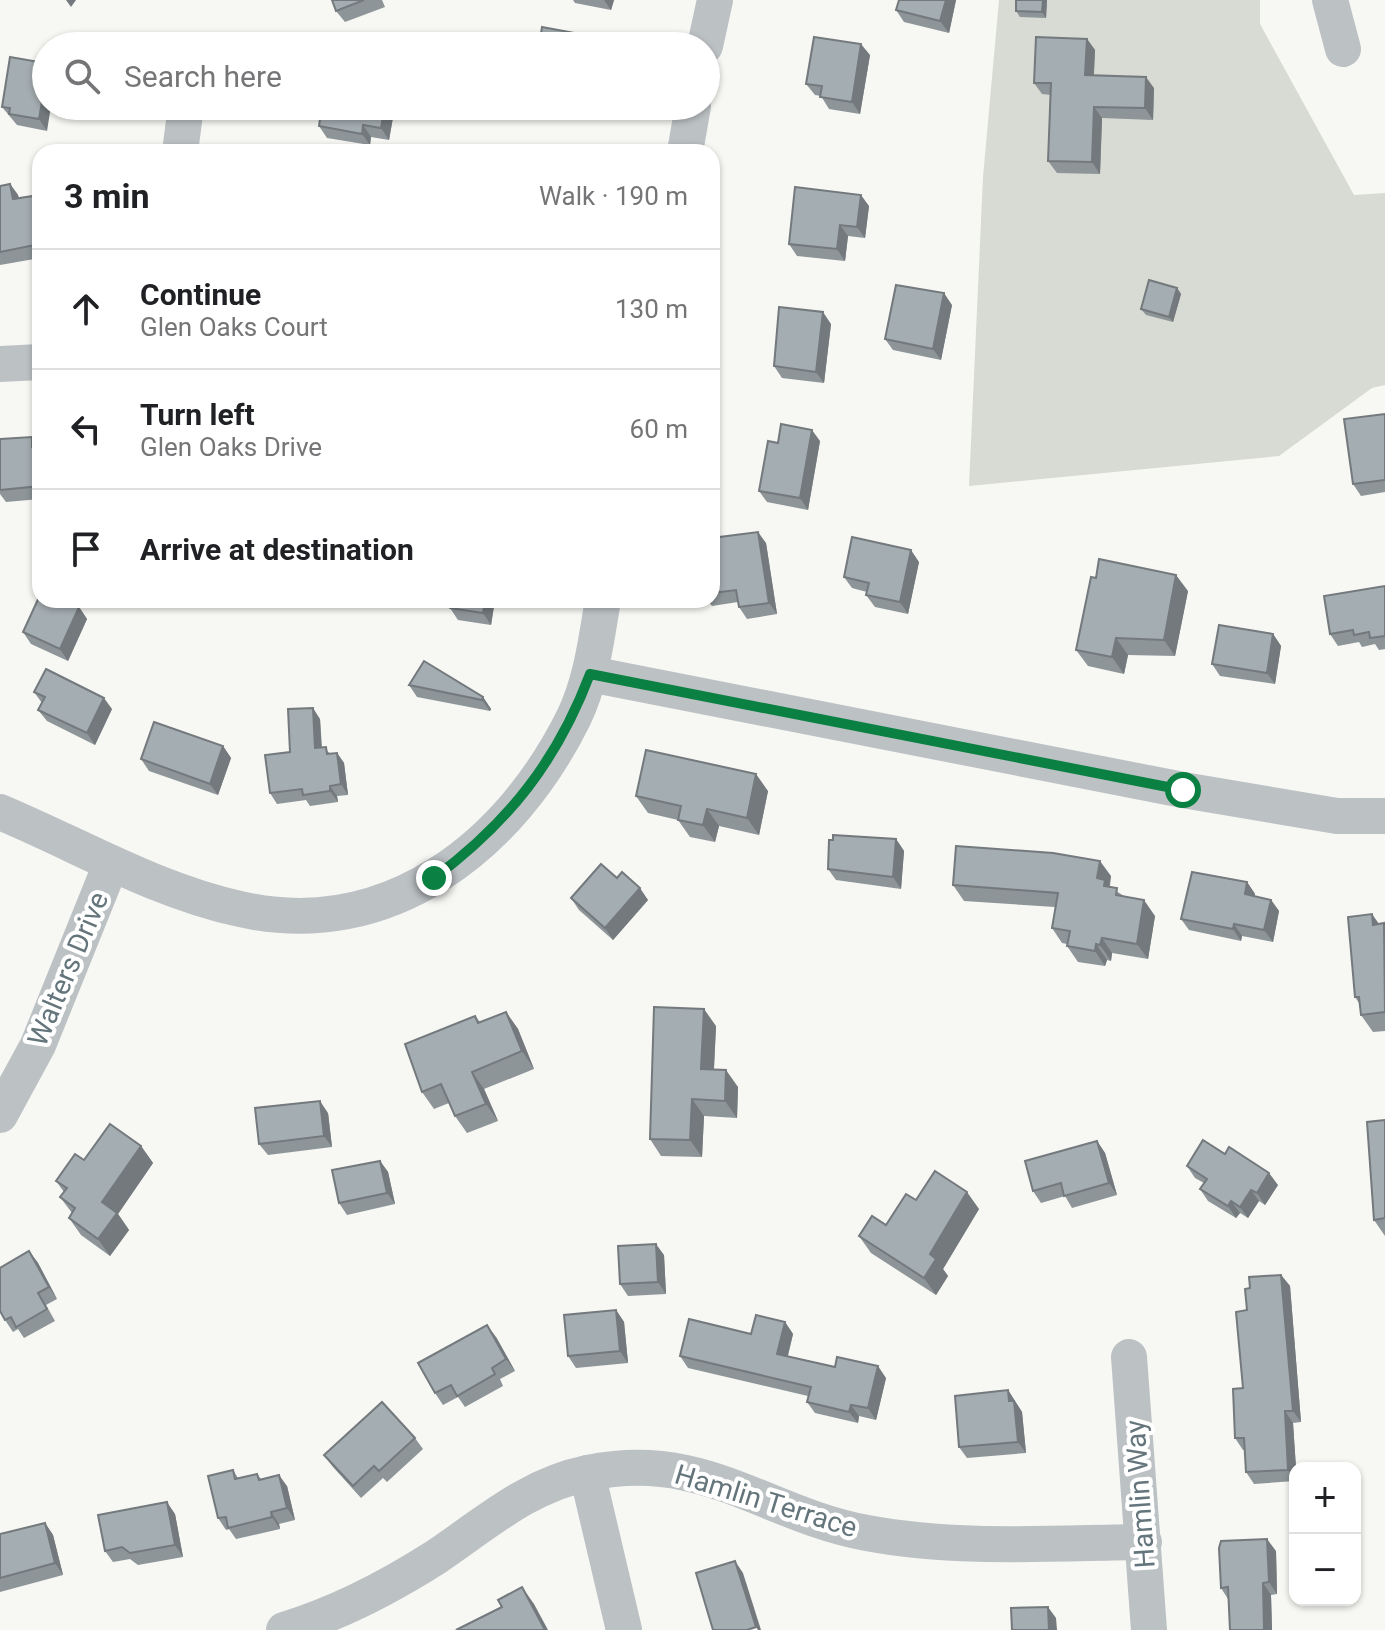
<!DOCTYPE html>
<meta charset="utf-8">
<style>
:root{--surface:#fff;--page:#f6f6f6;--text:#202124;--muted:#757577;--line:#e0e0e0}
body{margin:0;font-family:Roboto,sans-serif;background:var(--page);color:var(--text)}
.controls{position:absolute;right:24px;bottom:24px;display:grid;overflow:hidden;border-radius:16px;box-shadow:0 2px 6px #0004}
.controls button{width:72px;height:72px;display:grid;place-items:center;padding:0;border:0;border-bottom:2px solid var(--line);background:var(--surface);color:var(--text);font:40px sans-serif}
.stop{position:absolute;width:24px;height:24px;margin:-18px;border:6px solid #0b8043;border-radius:50%;background:#fff}
.stop.end{background:#0b8043;border-color:#fff;box-shadow:0 2px 8px #0008}
.list{margin:0;padding:0;list-style:none}
h2{display:flex;justify-content:space-between;align-items:center;height:104px;margin:0;padding:0 32px;font-size:34px}
h2 small{font-size:26px;font-weight:400;color:var(--muted)}
.list li{display:grid;grid-template-columns:52px 1fr auto;gap:24px;align-items:center;box-sizing:border-box;height:120px;padding:0 32px;border-top:2px solid var(--line)}
.list b{display:block;font-size:30px;white-space:nowrap}
.list p{margin:0;font-size:26px;white-space:nowrap;color:var(--muted)}
.list em{font-size:26px;font-style:normal;color:var(--muted)}
.icon{flex:none;width:44px;height:44px;fill:none;stroke:currentColor;stroke-width:2;stroke-linecap:round;stroke-linejoin:round}
.map{position:relative;flex:none;width:1385px;height:1630px;overflow:hidden}
.search{position:absolute;background:var(--surface);box-shadow:0 2px 6px #0004;left:32px;top:32px;width:688px;height:88px;display:flex;align-items:center;gap:20px;box-sizing:border-box;padding:0 28px;border-radius:44px;color:var(--muted);font-size:30px}
.panel{position:absolute;background:var(--surface);box-shadow:0 2px 6px #0004;left:32px;top:144px;width:688px;height:464px;border-radius:24px}
.map>svg:first-child{display:block}
.green{fill:#d8dbd4}
.lines{fill:none;stroke-linecap:round;stroke-linejoin:round}
.minor{stroke:#bcc1c4;stroke-width:36}
.wall{fill:#8d9598}
.shaded-wall{fill:#73797c}
.building{fill:#a4adb1;stroke:#73797c;stroke-width:2}
.route{stroke:#0b8043;stroke-width:10}
.labels{text-anchor:middle;dominant-baseline:central;stroke-width:8;stroke-linejoin:round;paint-order:stroke}
.street-label{font-size:28px;fill:#65757c;stroke:#fff}
</style>
<div class="map">
<svg width="1385" height="1630" viewBox="0 0 1385 1630">
<rect width="100%" height="100%" fill="#f7f7f4"/>
<polygon class="green" points="999,0 1260,0 1260,24 1354,195 1385,193 1385,385 1372,388 1279,456 969,486 983,177"/>
<g class="lines">
<g class="minor">
<polyline points="1330,0 1343,49"/>
<polyline points="705,46 715,0"/>
<polyline points="180,152 186,106"/>
<polyline points="685,152 693,106"/>
<polyline points="0,364 40,362"/>
<polyline points="590,674 1183,790 1337,816 1385,816"/>
<path d="M0,812c81,34 154,78 240,97 149,34 271,-64 334,-192 18,-38 22,-77 29,-117"/>
<polyline points="0,1115 38,1045 111,864"/>
<polyline points="1129,1357 1149,1630"/>
<polyline points="587,1473 624,1630"/>
<path d="M284,1630c53,-16 105,-43 152,-73 49,-33 92,-72 152,-84 116,-24 176,41 279,60 91,17 185,10 277,9"/>
</g>
</g>
<g class="wall">
<polygon points="332,0 382,0 385,7 345,22 336,11"/>
<polygon points="573,0 614,0 611,10 575,3"/>
<polygon points="899,0 956,0 949,33 904,22 896,10"/>
<polygon points="1047,0 1046,18 1020,17 1016,11"/>
<polygon points="1087,39 1095,50 1094,75 1154,88 1153,120 1102,118 1100,174 1057,173 1048,161 1051,95 1042,94 1034,83"/>
<polygon points="870,55 860,114 829,109 821,96 815,95 806,84"/>
<polygon points="10,57 47,131 17,125 2,107"/>
<polygon points="322,106 395,106 389,140 371,137 370,145 327,138 319,126"/>
<polygon points="10,184 18,195 19,198 33,196 40,206 40,258 0,265 0,186"/>
<polygon points="869,206 865,238 848,236 845,261 797,256 789,244"/>
<polygon points="1177,288 1181,294 1173,322 1146,315 1141,309"/>
<polygon points="952,305 941,360 893,350 885,339"/>
<polygon points="831,324 824,383 782,378 774,366"/>
<polygon points="1385,414 1385,492 1361,496 1353,484"/>
<polygon points="32,437 39,447 40,447 40,499 6,502 0,494 0,439"/>
<polygon points="820,441 808,510 767,502 759,491 778,443"/>
<polygon points="712,538 766,543 777,614 747,619 739,607 738,602 712,606 707,600 712,600"/>
<polygon points="919,562 908,614 875,607 866,595 867,592 852,588 844,577"/>
<polygon points="1385,586 1385,649 1379,650 1375,644 1362,647 1359,642 1338,646 1330,634"/>
<polygon points="1188,591 1175,656 1128,655 1124,674 1088,666 1076,650"/>
<polygon points="495,600 491,625 458,620 450,608"/>
<polygon points="79,607 87,619 68,661 31,644 23,632"/>
<polygon points="1273,634 1281,646 1275,684 1220,676 1212,664"/>
<polygon points="409,685 483,697 491,709 490,711 417,697"/>
<polygon points="34,692 112,709 95,745 47,721 38,710 42,703"/>
<polygon points="320,719 322,747 331,754 337,753 344,763 348,795 337,796 338,802 310,806 306,800 277,804 270,793 290,752"/>
<polygon points="223,746 231,758 218,795 149,771 141,759"/>
<polygon points="768,791 759,835 719,826 715,842 690,837 678,820 648,813 636,796"/>
<polygon points="896,839 904,851 901,889 836,880 828,869"/>
<polygon points="1111,876 1110,887 1155,916 1148,959 1112,953 1111,961 1107,960 1105,966 1078,962 1067,946 1067,944 1062,943 1052,928 1055,907 964,901 953,885"/>
<polygon points="617,878 648,900 613,940 579,910 571,898"/>
<polygon points="1247,882 1255,894 1255,896 1271,900 1279,911 1273,942 1242,936 1241,941 1189,930 1181,919"/>
<polygon points="1384,923 1385,925 1385,1031 1373,1032 1361,1015 1359,1003 1355,997 1379,924"/>
<polygon points="506,1012 518,1029 534,1069 484,1089 498,1121 467,1133 455,1116 449,1103 434,1109 422,1092 475,1016 480,1022"/>
<polygon points="716,1026 714,1069 738,1087 737,1118 704,1116 702,1157 661,1156 650,1139"/>
<polygon points="328,1113 332,1147 268,1155 259,1144"/>
<polygon points="1385,1120 1385,1236 1374,1220"/>
<polygon points="1097,1141 1105,1153 1117,1195 1072,1208 1065,1196 1041,1203 1033,1191"/>
<polygon points="141,1146 153,1163 118,1214 129,1230 110,1256 81,1235 69,1218 72,1213 60,1197 64,1192 56,1181 84,1160"/>
<polygon points="380,1161 388,1172 395,1204 347,1215 339,1203"/>
<polygon points="1187,1166 1278,1185 1265,1205 1259,1201 1248,1218 1240,1213 1236,1218 1208,1201 1200,1189 1204,1183 1195,1178"/>
<polygon points="916,1200 979,1209 943,1269 948,1276 936,1295 871,1253 859,1236 886,1225"/>
<polygon points="29,1251 38,1263 57,1299 46,1305 55,1321 24,1338 18,1329 13,1332 5,1320"/>
<polygon points="664,1255 666,1294 628,1296 620,1284"/>
<polygon points="1281,1275 1290,1286 1301,1422 1293,1423 1296,1468 1295,1481 1254,1484 1246,1472 1245,1450 1243,1450 1235,1438 1243,1388 1247,1310 1250,1288"/>
<polygon points="616,1310 624,1322 628,1363 576,1368 568,1356"/>
<polygon points="785,1322 793,1334 788,1356 886,1378 876,1420 859,1416 858,1423 815,1413 807,1402 808,1396 688,1368 680,1356"/>
<polygon points="496,1337 515,1371 500,1379 503,1386 465,1407 458,1397 443,1405 435,1393"/>
<polygon points="1008,1390 1022,1412 1026,1453 967,1458 959,1447"/>
<polygon points="415,1438 423,1449 387,1482 383,1478 361,1498 333,1467 324,1455"/>
<polygon points="233,1470 238,1478 257,1474 261,1479 287,1486 295,1520 279,1524 280,1529 236,1539 229,1529 226,1530 218,1518"/>
<polygon points="175,1514 183,1557 138,1565 130,1559 113,1562 105,1551"/>
<polygon points="45,1523 53,1535 63,1575 0,1592 0,1534"/>
<polygon points="1276,1551 1277,1594 1271,1595 1272,1630 1230,1630 1228,1599 1221,1588"/>
</g>
<g class="shaded-wall">
<polygon points="66,0 76,0 71,7"/>
<polygon points="604,0 614,0 611,10"/>
<polygon points="946,0 956,0 949,33 940,21"/>
<polygon points="1043,0 1047,0 1046,18 1042,12"/>
<polygon points="580,34 588,45 588,46 578,46"/>
<polygon points="1087,39 1095,50 1093,86 1085,75"/>
<polygon points="861,44 870,55 860,114 852,102"/>
<polygon points="1146,77 1154,88 1153,120 1145,108"/>
<polygon points="46,78 46,106 51,106 47,131 39,119"/>
<polygon points="385,106 395,106 389,140 381,128"/>
<polygon points="1094,107 1102,118 1100,174 1092,162"/>
<polygon points="363,125 371,137 370,145 362,134"/>
<polygon points="10,184 18,195 21,211 13,199"/>
<polygon points="861,195 869,206 865,238 857,227"/>
<polygon points="33,196 40,206 40,233"/>
<polygon points="840,225 848,236 845,261 837,249"/>
<polygon points="1177,288 1181,294 1173,322 1169,317"/>
<polygon points="944,293 952,305 941,360 933,349"/>
<polygon points="823,312 831,324 824,383 816,372"/>
<polygon points="812,430 820,441 808,510 800,498"/>
<polygon points="32,437 40,449 32,447"/>
<polygon points="758,532 766,543 777,614 769,603"/>
<polygon points="911,550 919,562 908,614 900,602"/>
<polygon points="1176,575 1188,591 1175,656 1164,640"/>
<polygon points="485,600 495,600 491,625 483,613"/>
<polygon points="79,607 87,619 68,661 60,649"/>
<polygon points="1273,634 1281,646 1275,684 1267,673"/>
<polygon points="1116,638 1128,655 1124,674 1112,657"/>
<polygon points="483,697 491,709 490,711 482,700"/>
<polygon points="104,698 112,709 95,745 87,733"/>
<polygon points="313,708 320,719 322,759 315,748"/>
<polygon points="223,746 231,758 218,795 210,784"/>
<polygon points="337,753 344,763 348,795 341,784"/>
<polygon points="756,774 768,791 759,835 747,818"/>
<polygon points="330,786 337,796 338,802 330,791"/>
<polygon points="707,809 719,826 715,842 703,825"/>
<polygon points="896,839 904,851 901,889 893,877"/>
<polygon points="1100,861 1111,876 1109,886 1116,895 1097,878"/>
<polygon points="1247,882 1255,894 1253,906 1245,894"/>
<polygon points="640,888 648,900 613,940 605,928"/>
<polygon points="1144,900 1155,916 1148,959 1137,944"/>
<polygon points="1271,900 1279,911 1273,942 1264,930"/>
<polygon points="1372,914 1384,931 1373,925"/>
<polygon points="1234,924 1242,936 1241,941 1233,929"/>
<polygon points="1102,938 1112,953 1111,961 1100,945"/>
<polygon points="1096,944 1107,960 1105,966 1095,951"/>
<polygon points="704,1009 716,1026 713,1086 701,1069"/>
<polygon points="506,1012 518,1029 534,1069 522,1051"/>
<polygon points="726,1070 738,1087 737,1118 725,1101"/>
<polygon points="472,1072 484,1089 498,1121 486,1104"/>
<polygon points="692,1099 704,1116 702,1157 690,1140"/>
<polygon points="320,1101 328,1113 332,1147 324,1136"/>
<polygon points="1097,1141 1105,1153 1117,1195 1109,1183"/>
<polygon points="141,1146 153,1163 118,1214 129,1230 110,1256 98,1239 102,1202"/>
<polygon points="380,1161 388,1172 395,1204 387,1193"/>
<polygon points="1269,1173 1278,1185 1265,1205 1257,1193"/>
<polygon points="1251,1190 1259,1201 1248,1218 1240,1207"/>
<polygon points="967,1192 979,1209 943,1269 948,1276 936,1295 924,1278 930,1254"/>
<polygon points="1231,1201 1240,1213 1236,1218 1228,1206"/>
<polygon points="656,1244 664,1255 666,1294 658,1282"/>
<polygon points="29,1251 38,1263 57,1299 49,1287"/>
<polygon points="1281,1275 1290,1286 1301,1422 1293,1411"/>
<polygon points="616,1310 624,1322 628,1363 620,1351"/>
<polygon points="785,1322 793,1334 785,1366 777,1354"/>
<polygon points="487,1325 496,1337 515,1371 506,1359"/>
<polygon points="878,1366 886,1378 876,1420 868,1408"/>
<polygon points="1008,1390 1022,1412 1026,1453 1018,1442"/>
<polygon points="851,1405 859,1416 858,1423 849,1412"/>
<polygon points="1285,1411 1293,1423 1296,1468 1295,1479 1288,1470"/>
<polygon points="279,1475 287,1486 295,1520 287,1508"/>
<polygon points="167,1502 175,1514 183,1557 175,1545"/>
<polygon points="271,1512 279,1524 280,1529 272,1517"/>
<polygon points="45,1523 53,1535 63,1575 55,1563"/>
<polygon points="1267,1539 1276,1551 1277,1594 1269,1582"/>
<polygon points="735,1561 743,1573 761,1630 758,1630 756,1627"/>
<polygon points="1263,1583 1271,1595 1272,1630 1264,1630"/>
<polygon points="522,1587 534,1604 548,1630 545,1630"/>
<polygon points="1048,1607 1056,1618 1057,1630 1049,1630"/>
</g>
<g class="building">
<polygon points="332,0 364,0 336,11"/>
<polygon points="899,0 946,0 940,21 896,10"/>
<polygon points="1016,0 1043,0 1042,12 1016,11"/>
<polygon points="542,27 580,34 578,46 539,46"/>
<polygon points="814,37 861,44 852,102 820,97 822,86 806,84"/>
<polygon points="1036,37 1087,39 1085,75 1146,77 1145,108 1094,107 1092,162 1048,161 1051,83 1034,83"/>
<polygon points="10,57 39,62 38,66 46,68 46,78 39,119 9,114 10,108 2,107"/>
<polygon points="322,106 385,106 381,128 363,125 362,134 319,126"/>
<polygon points="10,184 13,199 33,196 40,233 40,244 0,252 0,186"/>
<polygon points="795,187 861,195 857,227 840,225 837,249 789,244"/>
<polygon points="1149,280 1177,288 1169,317 1141,309"/>
<polygon points="896,285 944,293 933,349 885,339"/>
<polygon points="779,307 823,312 816,372 774,366"/>
<polygon points="1385,414 1385,480 1353,484 1344,419"/>
<polygon points="781,424 812,430 800,498 759,491 768,441 778,443"/>
<polygon points="32,437 32,447 40,447 40,486 0,490 0,439"/>
<polygon points="758,532 769,603 739,607 736,590 712,593 712,538"/>
<polygon points="852,537 911,550 900,602 866,595 869,583 844,577"/>
<polygon points="1099,559 1176,575 1164,640 1116,638 1112,657 1076,650 1091,577 1096,578"/>
<polygon points="1385,586 1385,636 1370,638 1369,632 1354,635 1353,630 1330,634 1324,596"/>
<polygon points="40,595 40,600 63,600 79,607 60,649 23,632"/>
<polygon points="450,600 485,600 483,613 450,608"/>
<polygon points="1219,625 1273,634 1267,673 1212,664"/>
<polygon points="424,661 483,697 482,700 409,685"/>
<polygon points="46,669 104,698 87,733 38,710 45,697 34,692"/>
<polygon points="313,708 315,748 326,747 327,754 337,753 341,784 330,786 330,791 303,795 302,789 270,793 265,755 290,752 288,709"/>
<polygon points="154,722 223,746 210,784 141,759"/>
<polygon points="646,750 756,774 747,818 707,809 703,825 678,820 681,806 636,796"/>
<polygon points="833,835 896,839 893,877 828,869 829,840 833,840"/>
<polygon points="956,846 1053,853 1100,861 1097,878 1105,880 1104,886 1117,888 1116,895 1144,900 1137,944 1102,938 1100,945 1096,944 1095,951 1067,946 1070,931 1052,928 1058,893 953,885"/>
<polygon points="601,864 617,878 622,872 640,888 605,928 571,898"/>
<polygon points="1192,872 1247,882 1245,894 1271,900 1264,930 1234,924 1233,929 1181,919"/>
<polygon points="1372,914 1373,925 1384,923 1385,1012 1361,1015 1359,997 1355,997 1348,917"/>
<polygon points="654,1007 704,1009 701,1069 726,1070 725,1101 692,1099 690,1140 650,1139"/>
<polygon points="506,1012 522,1051 472,1072 486,1104 455,1116 441,1084 422,1092 405,1044 475,1016 478,1023"/>
<polygon points="320,1101 324,1136 259,1144 255,1108"/>
<polygon points="1385,1120 1385,1218 1374,1220 1367,1122"/>
<polygon points="110,1124 141,1146 102,1202 117,1213 98,1239 69,1218 75,1208 60,1197 67,1188 56,1181 75,1154 84,1160"/>
<polygon points="1203,1140 1225,1154 1229,1147 1269,1173 1257,1193 1251,1190 1240,1207 1231,1201 1228,1206 1200,1189 1207,1179 1187,1166"/>
<polygon points="1097,1141 1109,1183 1064,1196 1061,1183 1033,1191 1025,1161"/>
<polygon points="380,1161 387,1193 339,1203 332,1170"/>
<polygon points="935,1171 967,1192 930,1254 936,1259 924,1278 859,1236 872,1216 886,1225 906,1194 916,1200"/>
<polygon points="656,1244 658,1282 620,1284 618,1246"/>
<polygon points="29,1251 49,1287 38,1293 47,1309 16,1327 11,1317 5,1320 0,1311 0,1268"/>
<polygon points="1281,1275 1293,1411 1285,1411 1288,1470 1246,1472 1244,1438 1235,1438 1233,1389 1243,1388 1236,1312 1247,1310 1245,1289 1250,1288 1249,1277"/>
<polygon points="616,1310 620,1351 568,1356 564,1315"/>
<polygon points="756,1315 785,1322 777,1354 835,1367 837,1357 878,1366 868,1408 851,1405 849,1412 807,1402 811,1387 680,1356 689,1319 751,1334"/>
<polygon points="487,1325 506,1359 492,1368 495,1374 457,1396 451,1385 435,1393 418,1363"/>
<polygon points="1008,1390 1009,1401 1014,1401 1018,1442 959,1447 955,1396"/>
<polygon points="382,1402 415,1438 379,1471 374,1466 353,1486 324,1455"/>
<polygon points="233,1470 235,1479 257,1474 259,1480 279,1475 287,1508 271,1512 272,1517 228,1528 226,1517 218,1518 208,1476"/>
<polygon points="167,1502 175,1545 130,1553 122,1547 105,1551 98,1515"/>
<polygon points="45,1523 55,1563 0,1578 0,1534"/>
<polygon points="1267,1539 1269,1582 1263,1583 1264,1630 1230,1630 1228,1587 1221,1588 1219,1548 1221,1541"/>
<polygon points="735,1561 756,1627 747,1630 713,1630 696,1573"/>
<polygon points="522,1587 545,1630 456,1630 502,1607 498,1600"/>
<polygon points="1048,1607 1049,1630 1012,1630 1011,1608"/>
</g>
<g class="lines">
<path class="route" d="M434,878c75,-56 123,-117 156,-204l593,116"/>
</g>
<g class="labels">
<g class="street-label">
<text transform="translate(68 969) rotate(-67)">Walters Drive</text>
<text transform="translate(1140 1494) rotate(-94)">Hamlin Way</text>
<text transform="translate(766 1501) rotate(17)">Hamlin Terrace</text>
</g>
</g>
</svg>
<div class="controls">
<button>+</button>
<button>−</button>
</div>
<div class="stop" style="left:1183px;top:790px"></div>
<div class="stop end" style="left:434px;top:878px"></div>
<div class="search"><svg class="icon" aria-label="search" viewBox="0 0 24 24"><circle cx="10" cy="10" r="6"/><path d="M15 15l6 6"/></svg>Search here</div>
<section class="panel">
<h2>3 min<small>Walk · 190 m</small></h2>
<ul class="list">
<li><svg class="icon" aria-label="ahead" viewBox="0 0 24 24"><path d="M12 20V5M6 11l6-6 6 6"/></svg><div><b>Continue</b><p>Glen Oaks Court</p></div><em>130 m</em></li>
<li><svg class="icon" aria-label="left" viewBox="0 0 24 24"><path d="M17 20v-9H6M10 6l-5 5 5 5"/></svg><div><b>Turn left</b><p>Glen Oaks Drive</p></div><em>60 m</em></li>
<li><svg class="icon" aria-label="arrive" viewBox="0 0 24 24"><path d="M6 21V4h12l-3 4 3 4H6"/></svg><div><b>Arrive at destination</b></div></li>
</ul>
</section>
</div>
